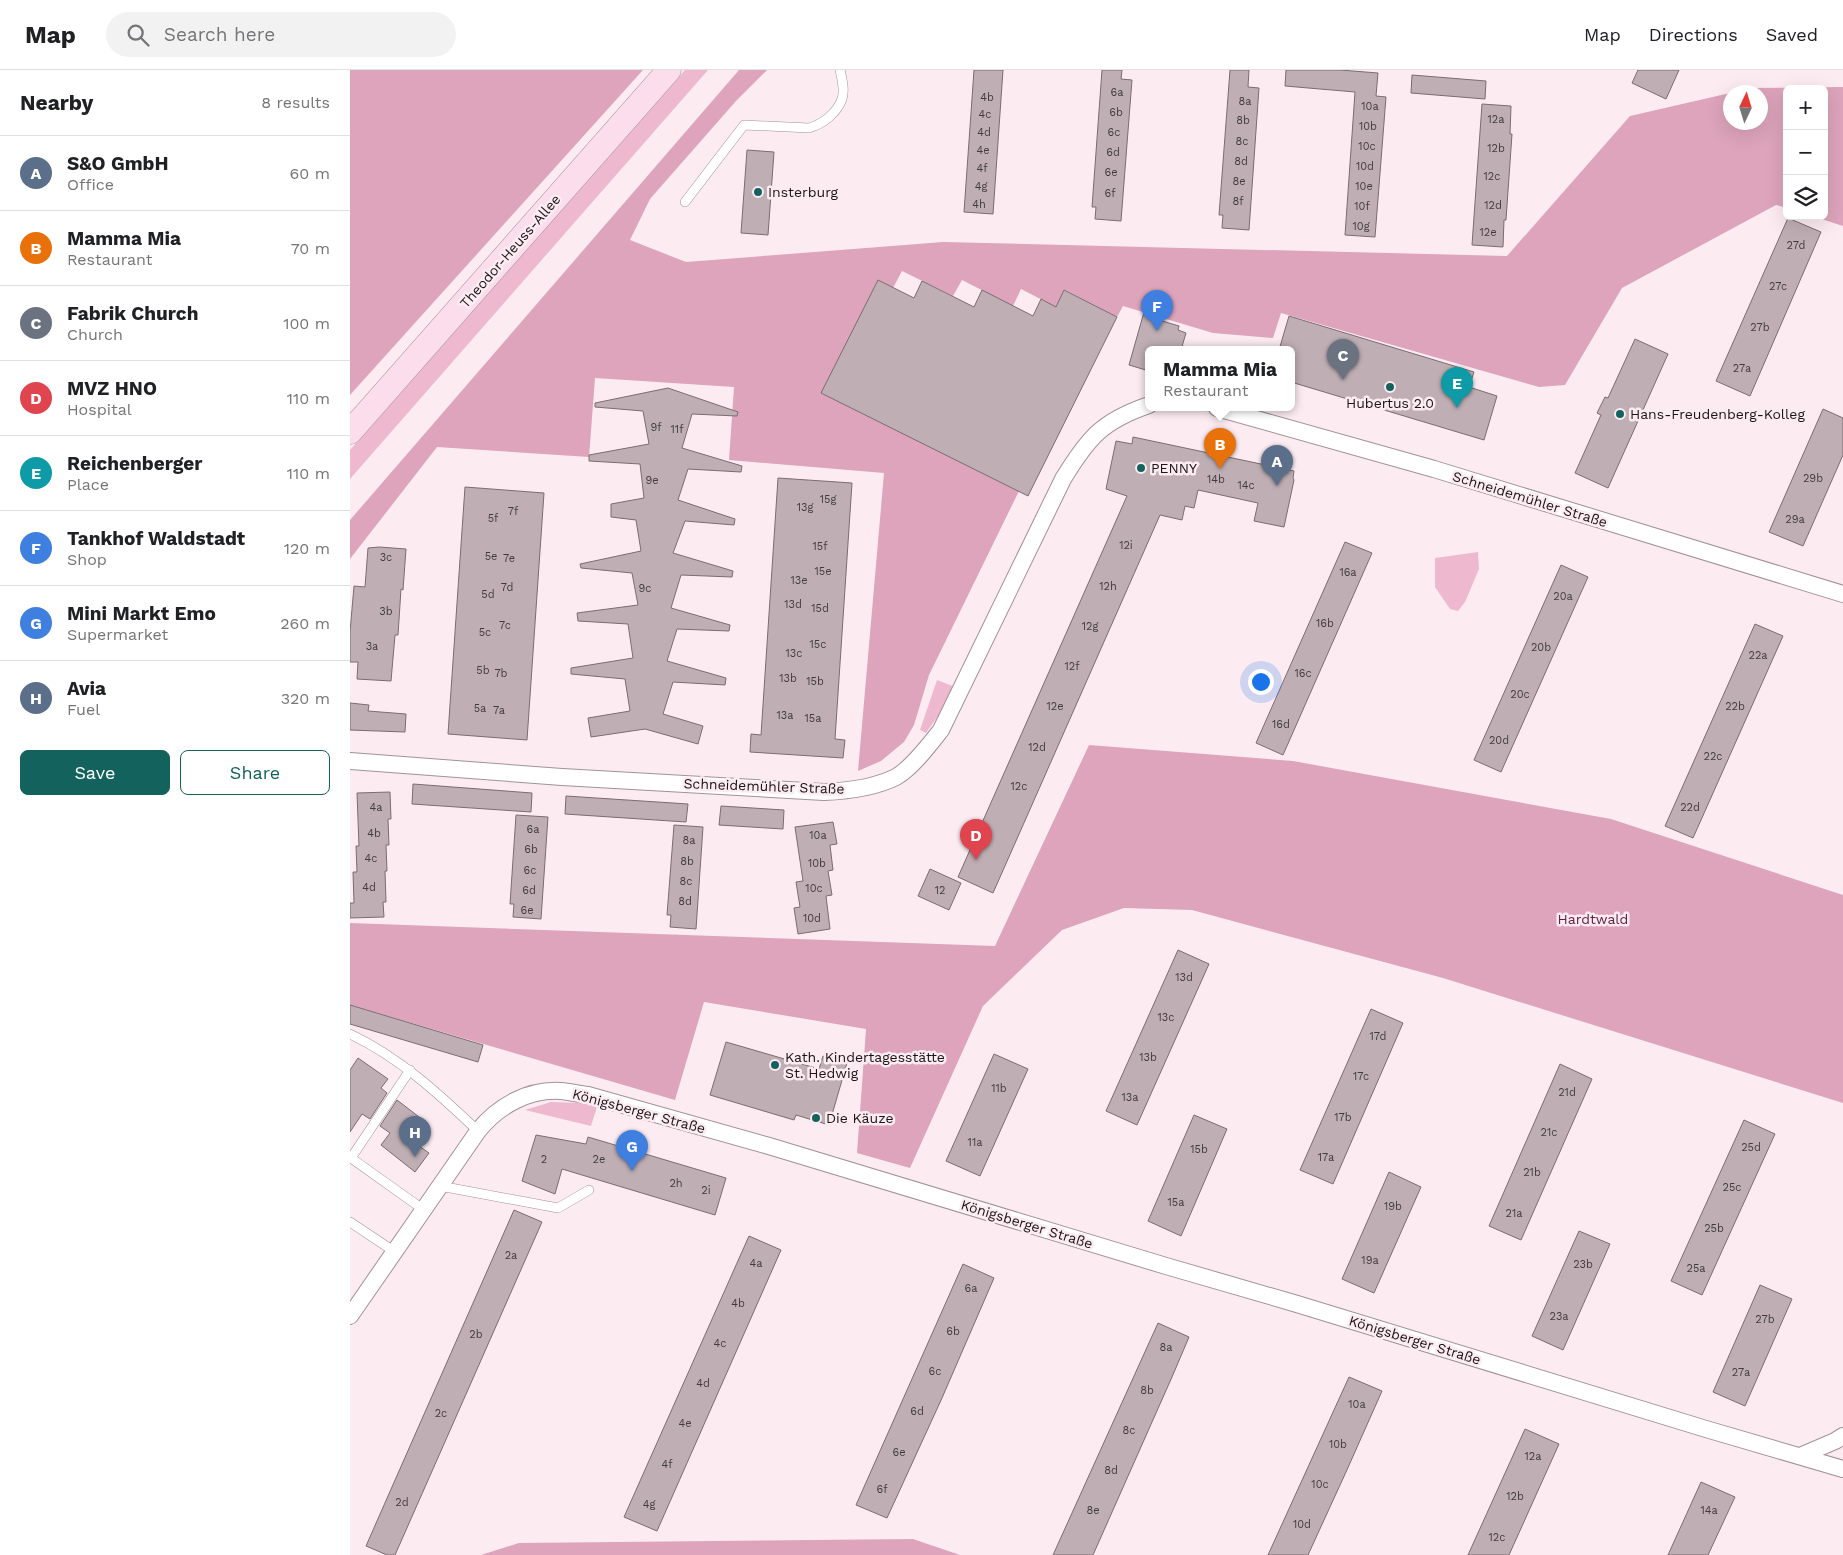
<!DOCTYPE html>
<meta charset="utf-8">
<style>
:root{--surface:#fff;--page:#f2f2f2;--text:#202124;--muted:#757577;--line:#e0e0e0;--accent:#14625d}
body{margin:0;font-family:"Work Sans",sans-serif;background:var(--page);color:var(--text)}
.controls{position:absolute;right:15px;top:15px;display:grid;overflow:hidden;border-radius:8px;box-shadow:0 5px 20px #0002}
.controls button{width:45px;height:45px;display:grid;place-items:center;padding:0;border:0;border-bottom:1px solid var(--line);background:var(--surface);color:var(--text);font:25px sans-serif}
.compass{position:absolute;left:1373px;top:15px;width:45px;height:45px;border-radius:50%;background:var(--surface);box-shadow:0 5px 20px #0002;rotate:4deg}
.you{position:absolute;left:910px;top:611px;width:18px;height:18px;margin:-12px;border:4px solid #fff;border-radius:50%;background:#1a73e8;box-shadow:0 0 0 8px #1a73e833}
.badge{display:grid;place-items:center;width:32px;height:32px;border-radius:50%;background:var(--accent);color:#fff;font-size:16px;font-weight:700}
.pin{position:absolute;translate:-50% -41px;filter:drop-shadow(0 1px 2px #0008)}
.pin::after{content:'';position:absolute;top:26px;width:18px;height:15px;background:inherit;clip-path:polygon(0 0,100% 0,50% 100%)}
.popup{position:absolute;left:795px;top:276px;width:150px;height:65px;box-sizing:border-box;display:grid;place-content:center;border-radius:8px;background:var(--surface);filter:drop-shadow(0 1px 4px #0005);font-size:16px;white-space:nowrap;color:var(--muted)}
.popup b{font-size:19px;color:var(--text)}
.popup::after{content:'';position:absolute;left:50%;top:100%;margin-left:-10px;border:10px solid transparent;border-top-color:var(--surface)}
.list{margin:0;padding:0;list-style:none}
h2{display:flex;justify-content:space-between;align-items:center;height:65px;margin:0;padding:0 20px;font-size:21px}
h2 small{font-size:16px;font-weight:400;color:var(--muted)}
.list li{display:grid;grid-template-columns:32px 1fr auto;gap:15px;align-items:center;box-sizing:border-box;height:75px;padding:0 20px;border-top:1px solid var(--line)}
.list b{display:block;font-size:19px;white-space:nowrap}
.list p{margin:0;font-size:16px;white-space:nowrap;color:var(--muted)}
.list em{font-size:16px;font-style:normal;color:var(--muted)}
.actions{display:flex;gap:10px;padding:15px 20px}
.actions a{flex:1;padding:11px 0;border:1px solid var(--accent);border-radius:8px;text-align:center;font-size:18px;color:var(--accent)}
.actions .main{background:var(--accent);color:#fff}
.icon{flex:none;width:28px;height:28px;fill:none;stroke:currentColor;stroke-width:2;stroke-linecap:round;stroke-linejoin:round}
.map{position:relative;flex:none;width:1493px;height:1485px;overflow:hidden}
header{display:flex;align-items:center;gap:30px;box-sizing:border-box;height:70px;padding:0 25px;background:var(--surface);border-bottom:1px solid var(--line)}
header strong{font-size:24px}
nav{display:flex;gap:28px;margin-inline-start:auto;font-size:18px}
.search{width:350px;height:45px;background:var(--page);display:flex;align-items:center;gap:12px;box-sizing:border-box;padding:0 18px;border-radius:28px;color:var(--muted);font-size:19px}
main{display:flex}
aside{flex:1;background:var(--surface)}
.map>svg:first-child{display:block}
.green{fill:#eeb8ce}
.forest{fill:#dda4bb}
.building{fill:#bfafb5;stroke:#7a6c71}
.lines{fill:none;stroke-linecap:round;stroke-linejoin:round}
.lane-casing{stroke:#a19298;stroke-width:10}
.street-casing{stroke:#a19298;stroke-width:18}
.secondary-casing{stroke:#a19298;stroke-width:25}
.lane{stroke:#fff;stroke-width:9}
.street{stroke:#fff;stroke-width:16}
.secondary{stroke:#fbddeb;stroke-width:24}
.poi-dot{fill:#14625d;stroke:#fcecf2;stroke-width:2}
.labels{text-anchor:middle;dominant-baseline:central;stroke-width:5;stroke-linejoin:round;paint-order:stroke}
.number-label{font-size:11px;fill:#423b3e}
.poi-label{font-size:14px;fill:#191416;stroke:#fcecf2;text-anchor:start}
.street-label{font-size:14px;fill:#191416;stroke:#fcecf2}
.park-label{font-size:14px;fill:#601d3f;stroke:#fcecf2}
</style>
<header>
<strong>Map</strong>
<div class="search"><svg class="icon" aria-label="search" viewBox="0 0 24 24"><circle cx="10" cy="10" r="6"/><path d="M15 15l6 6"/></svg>Search here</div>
<nav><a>Map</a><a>Directions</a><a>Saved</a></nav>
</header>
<main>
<aside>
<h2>Nearby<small>8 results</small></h2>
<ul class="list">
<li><span class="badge" style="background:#5c6f8a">A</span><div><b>S&amp;O GmbH</b><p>Office</p></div><em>60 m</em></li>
<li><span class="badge" style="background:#e8710a">B</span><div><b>Mamma Mia</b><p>Restaurant</p></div><em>70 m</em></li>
<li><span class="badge" style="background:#6b7280">C</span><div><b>Fabrik Church</b><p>Church</p></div><em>100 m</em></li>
<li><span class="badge" style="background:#e0444e">D</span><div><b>MVZ HNO</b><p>Hospital</p></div><em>110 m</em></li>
<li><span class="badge" style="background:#0f9aa8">E</span><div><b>Reichenberger</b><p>Place</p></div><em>110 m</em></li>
<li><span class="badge" style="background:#3f7fe0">F</span><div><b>Tankhof Waldstadt</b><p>Shop</p></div><em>120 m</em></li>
<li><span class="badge" style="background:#3f7fe0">G</span><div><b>Mini Markt Emo</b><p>Supermarket</p></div><em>260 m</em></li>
<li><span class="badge" style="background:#5c6f8a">H</span><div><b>Avia</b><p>Fuel</p></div><em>320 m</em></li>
</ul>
<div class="actions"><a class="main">Save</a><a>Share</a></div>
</aside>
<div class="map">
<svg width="1493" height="1485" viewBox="0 0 1493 1485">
<rect width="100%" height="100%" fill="#fcecf2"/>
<g class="green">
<polygon points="335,0 358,0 0,409 0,380"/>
<polygon points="1128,482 1129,499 1115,532 1108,541 1100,539 1085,517 1085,488"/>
<polygon points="587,610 608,618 576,663 570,660"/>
<polygon points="201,1032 233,1033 247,1037 241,1056 175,1040"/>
</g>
<g class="forest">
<polygon points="0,0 293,0 0,325"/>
<polygon points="389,0 417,0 386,31 300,129 280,170 336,192 593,172 1157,186 1280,46 1380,23 1380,52 1410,52 1410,22 1382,22 1401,18 1493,17 1493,156 1462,146 1474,146 1474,19 1437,19 1437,138 1426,135 1272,218 1215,315 1189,317 931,243 923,268 863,263 773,236 767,247 715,220 706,237 671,219 663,236 612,210 603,226 552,201 543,218 528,210 472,323 669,421 579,605 564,655 554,672 531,691 508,701 534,403 379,390 384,317 245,308 239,387 87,377 0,489 0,450"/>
<polygon points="739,675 943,691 1261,749 1493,825 1493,1033 1093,908 842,840 774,838 712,860 633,936 560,1098 507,1083 516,959 354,932 325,1030 0,935 0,853 645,876"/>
<polygon points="563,1469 610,1485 131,1485 169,1473"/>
</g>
<g class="building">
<polygon points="624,0 653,0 643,144 614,142"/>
<polygon points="752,0 772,0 771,9 782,10 771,151 745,149 746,137 742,137"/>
<polygon points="880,0 899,0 898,17 909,18 899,160 872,158 873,145 869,145"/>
<polygon points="936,0 990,0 1028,3 1026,26 1036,27 1025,167 995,165 1005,22 935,16"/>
<polygon points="1288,0 1329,0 1316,29 1282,13"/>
<polygon points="1062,5 1136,11 1135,29 1061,23"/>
<polygon points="1132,34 1161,36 1160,64 1162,64 1156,150 1154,150 1153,177 1122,175"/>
<polygon points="397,80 424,82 418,165 391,163"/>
<polygon points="1438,148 1471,162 1400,326 1366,311"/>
<polygon points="528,210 564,228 572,211 624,237 632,220 683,246 691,229 706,237 714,220 767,247 678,426 471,323"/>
<polygon points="794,242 799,243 799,247 829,256 828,260 836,263 831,280 822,278 819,280 799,280 799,301 779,295"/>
<polygon points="939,246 1124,302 1119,317 1147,326 1134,370 941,312 941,280 929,280"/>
<polygon points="1285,269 1318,284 1258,418 1225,403 1251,345 1247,343 1255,327 1258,328"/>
<polygon points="318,318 388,342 387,346 342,344 332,378 392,396 391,402 338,399 328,430 385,449 384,455 335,451 323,483 383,501 382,507 331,505 321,538 380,555 379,561 327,559 317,591 376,608 375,615 323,612 313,644 353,656 348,674 295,659 241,667 238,648 280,641 275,609 221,604 221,598 283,588 278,554 228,551 227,543 288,535 282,503 231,498 230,494 291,481 286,450 261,447 261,434 294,428 290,394 239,391 239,385 299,374 293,341 245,337 245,333"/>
<polygon points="1473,339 1493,348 1493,385 1453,476 1419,462"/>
<polygon points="783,367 944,401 943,408 944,410 934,457 904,451 908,433 848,420 844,438 835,436 832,450 810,445 643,823 608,807 777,426 756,419 766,371 782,374"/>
<polygon points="428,408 502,413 485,669 495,670 493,688 400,682 401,664 411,665"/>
<polygon points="115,417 194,423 177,670 98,664"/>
<polygon points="995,472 1022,483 933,685 906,673"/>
<polygon points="29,477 56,479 53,520 51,519 48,565 45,565 41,611 7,609 8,592 0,592 0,562 4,516 15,517 18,478"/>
<polygon points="1211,495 1238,507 1151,702 1124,690"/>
<polygon points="1405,554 1433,566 1343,768 1315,756"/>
<polygon points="0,633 19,635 18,641 56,644 55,662 0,660"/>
<polygon points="63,714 182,723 181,742 62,734"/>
<polygon points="40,722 41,749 38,749 39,775 36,775 37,801 35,801 36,832 33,832 34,847 0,848 0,833 4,833 3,802 7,802 6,776 9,776 7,723"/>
<polygon points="216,726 338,734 336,752 215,744"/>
<polygon points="371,736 434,740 433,759 369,755"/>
<polygon points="166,745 198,747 191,849 163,847 164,834 160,834"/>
<polygon points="483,752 487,774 480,775 483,800 478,801 482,825 476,826 480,859 448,864 444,838 450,837 446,812 453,811 445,757"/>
<polygon points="324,755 353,757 346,859 320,857 321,845 317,845"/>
<polygon points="580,799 611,813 599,840 568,826"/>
<polygon points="828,880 859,894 787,1055 756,1041"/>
<polygon points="0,935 133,975 128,992 0,954"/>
<polygon points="1021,939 1053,953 983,1114 950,1100"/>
<polygon points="376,972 469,999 473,986 497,993 479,1055 446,1045 444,1050 360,1025"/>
<polygon points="644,984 678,999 630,1106 596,1091"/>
<polygon points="8,988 38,1009 31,1018 37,1023 20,1049 12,1044 0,1062 0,1000"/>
<polygon points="1210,994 1242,1009 1171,1170 1139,1156"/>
<polygon points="47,1030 73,1050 59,1069 79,1083 65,1102 31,1075 40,1063 30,1056"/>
<polygon points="844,1045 877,1059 831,1166 798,1151"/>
<polygon points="1394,1050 1425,1064 1352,1225 1321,1211"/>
<polygon points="186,1065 236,1074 238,1067 376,1108 365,1145 212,1099 205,1124 172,1111"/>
<polygon points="1039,1102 1071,1117 1024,1223 992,1209"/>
<polygon points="164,1140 192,1152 45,1485 37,1485 16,1476"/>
<polygon points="1229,1161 1260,1174 1213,1280 1182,1266"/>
<polygon points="399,1166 431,1180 307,1461 274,1447"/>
<polygon points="613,1194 644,1208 592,1328 537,1448 506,1435"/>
<polygon points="1410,1215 1442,1229 1395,1336 1363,1322"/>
<polygon points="808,1253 839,1267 822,1307 743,1485 703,1485"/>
<polygon points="999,1307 1032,1321 996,1402 958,1485 918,1485"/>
<polygon points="1175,1359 1209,1374 1159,1485 1118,1485"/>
<polygon points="1351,1412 1385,1427 1358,1485 1318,1485"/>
</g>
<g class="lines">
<g class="lane-casing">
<g id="lane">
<path d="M335,132l59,-77 65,3c14,-4 28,-15 33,-29 3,-9 0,-20 -2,-29"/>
<path d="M0,964c49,23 89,60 128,97"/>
<polyline points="60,1000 1,1088 74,1140"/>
<polyline points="90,1116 208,1138 239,1120"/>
<polyline points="0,1152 45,1182"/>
</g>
</g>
<g class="street-casing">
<g id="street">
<polyline points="867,338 1084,399 1493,524"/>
<path d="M0,691l212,16 262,15c24,-1 50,-4 72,-15 16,-9 34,-33 45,-47l122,-251c25,-41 39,-58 86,-74"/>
<path d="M0,1246l128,-185c20,-25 50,-42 83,-40 9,1 18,3 27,4l181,51 397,120 131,38 409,125 137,40"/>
<polyline points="1450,1386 1485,1371 1493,1366"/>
</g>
</g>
<g class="secondary-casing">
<polyline id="secondary" points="0,362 319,0"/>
</g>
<use href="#lane" class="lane"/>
<use href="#street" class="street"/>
<use href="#secondary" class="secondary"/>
</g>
<g class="poi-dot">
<circle cx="408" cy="122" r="5"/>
<circle cx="1040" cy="317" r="5"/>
<circle cx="1270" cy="344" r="5"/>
<circle cx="791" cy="398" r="5"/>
<circle cx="425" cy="995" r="5"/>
<circle cx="466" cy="1048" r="5"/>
</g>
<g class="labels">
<g class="number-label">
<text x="767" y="22">6a</text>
<text x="637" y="27">4b</text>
<text x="895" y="31">8a</text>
<text x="1020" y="36">10a</text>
<text x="766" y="42">6b</text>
<text x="635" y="44">4c</text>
<text x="1146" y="49">12a</text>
<text x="893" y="50">8b</text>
<text x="1018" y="56">10b</text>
<text x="634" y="62">4d</text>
<text x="764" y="62">6c</text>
<text x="892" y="71">8c</text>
<text x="1017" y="76">10c</text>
<text x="1146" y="78">12b</text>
<text x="633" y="80">4e</text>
<text x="763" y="82">6d</text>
<text x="891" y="91">8d</text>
<text x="1015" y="96">10d</text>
<text x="632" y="98">4f</text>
<text x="761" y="102">6e</text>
<text x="1142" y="106">12c</text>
<text x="889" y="111">8e</text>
<text x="631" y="116">4g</text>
<text x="1014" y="116">10e</text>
<text x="760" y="123">6f</text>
<text x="888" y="131">8f</text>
<text x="629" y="134">4h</text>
<text x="1143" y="135">12d</text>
<text x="1012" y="136">10f</text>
<text x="1011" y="156">10g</text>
<text x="1138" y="162">12e</text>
<text x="1446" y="175">27d</text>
<text x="1428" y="216">27c</text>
<text x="1410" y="257">27b</text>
<text x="1392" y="298">27a</text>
<text x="306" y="357">9f</text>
<text x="327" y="359">11f</text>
<text x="1463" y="408">29b</text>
<text x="866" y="409">14b</text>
<text x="302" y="410">9e</text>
<text x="896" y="415">14c</text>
<text x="478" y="429">15g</text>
<text x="455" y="437">13g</text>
<text x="163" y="441">7f</text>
<text x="143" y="448">5f</text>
<text x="1445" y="449">29a</text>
<text x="776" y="475">12i</text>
<text x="470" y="476">15f</text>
<text x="141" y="486">5e</text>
<text x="36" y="487">3c</text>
<text x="159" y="488">7e</text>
<text x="473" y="501">15e</text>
<text x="998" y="502">16a</text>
<text x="449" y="510">13e</text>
<text x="758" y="516">12h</text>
<text x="157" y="517">7d</text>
<text x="295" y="518">9c</text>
<text x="138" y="524">5d</text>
<text x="1213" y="526">20a</text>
<text x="443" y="534">13d</text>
<text x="470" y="538">15d</text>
<text x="36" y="541">3b</text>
<text x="975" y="553">16b</text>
<text x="155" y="555">7c</text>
<text x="740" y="556">12g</text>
<text x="135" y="562">5c</text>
<text x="468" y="574">15c</text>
<text x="22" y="576">3a</text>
<text x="1191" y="577">20b</text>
<text x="444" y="583">13c</text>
<text x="1408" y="585">22a</text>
<text x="722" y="596">12f</text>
<text x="133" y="600">5b</text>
<text x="151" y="603">7b</text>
<text x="953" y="603">16c</text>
<text x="438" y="608">13b</text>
<text x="465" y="611">15b</text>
<text x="1170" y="624">20c</text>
<text x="705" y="636">12e</text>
<text x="1385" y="636">22b</text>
<text x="130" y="638">5a</text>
<text x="149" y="640">7a</text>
<text x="435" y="645">13a</text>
<text x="463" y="648">15a</text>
<text x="931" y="654">16d</text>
<text x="1149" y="670">20d</text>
<text x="687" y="677">12d</text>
<text x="1363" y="686">22c</text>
<text x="669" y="716">12c</text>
<text x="26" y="737">4a</text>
<text x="1340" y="737">22d</text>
<text x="183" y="759">6a</text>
<text x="24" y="763">4b</text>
<text x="468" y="765">10a</text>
<text x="339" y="770">8a</text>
<text x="181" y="779">6b</text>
<text x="21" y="788">4c</text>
<text x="337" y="791">8b</text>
<text x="467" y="793">10b</text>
<text x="180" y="800">6c</text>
<text x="336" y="811">8c</text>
<text x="19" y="817">4d</text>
<text x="464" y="818">10c</text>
<text x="179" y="820">6d</text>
<text x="590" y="820">12</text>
<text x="335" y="831">8d</text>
<text x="177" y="840">6e</text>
<text x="462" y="848">10d</text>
<text x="834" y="907">13d</text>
<text x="816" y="947">13c</text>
<text x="1028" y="966">17d</text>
<text x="798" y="987">13b</text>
<text x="1011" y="1006">17c</text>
<text x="649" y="1018">11b</text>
<text x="1217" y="1022">21d</text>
<text x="780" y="1027">13a</text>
<text x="993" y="1047">17b</text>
<text x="1199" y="1062">21c</text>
<text x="625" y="1072">11a</text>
<text x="1401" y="1077">25d</text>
<text x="849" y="1079">15b</text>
<text x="976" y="1087">17a</text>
<text x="194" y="1089">2</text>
<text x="249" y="1089">2e</text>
<text x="1182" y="1102">21b</text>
<text x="326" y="1113">2h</text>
<text x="1382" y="1117">25c</text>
<text x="356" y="1120">2i</text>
<text x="826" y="1132">15a</text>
<text x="1043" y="1136">19b</text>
<text x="1164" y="1143">21a</text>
<text x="1364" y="1158">25b</text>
<text x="161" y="1185">2a</text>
<text x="1020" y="1190">19a</text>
<text x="406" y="1193">4a</text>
<text x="1233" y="1194">23b</text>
<text x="1346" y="1198">25a</text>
<text x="621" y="1218">6a</text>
<text x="388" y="1233">4b</text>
<text x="1209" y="1246">23a</text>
<text x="1415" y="1249">27b</text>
<text x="603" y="1261">6b</text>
<text x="126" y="1264">2b</text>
<text x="370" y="1273">4c</text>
<text x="816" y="1277">8a</text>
<text x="585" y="1301">6c</text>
<text x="1391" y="1302">27a</text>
<text x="353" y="1313">4d</text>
<text x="797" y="1320">8b</text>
<text x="1007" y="1334">10a</text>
<text x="567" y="1341">6d</text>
<text x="91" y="1343">2c</text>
<text x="335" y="1353">4e</text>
<text x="779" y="1360">8c</text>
<text x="988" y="1374">10b</text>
<text x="549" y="1382">6e</text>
<text x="1183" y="1386">12a</text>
<text x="317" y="1394">4f</text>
<text x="761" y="1400">8d</text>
<text x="970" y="1414">10c</text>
<text x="532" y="1419">6f</text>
<text x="1165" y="1426">12b</text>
<text x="52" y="1432">2d</text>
<text x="299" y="1434">4g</text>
<text x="743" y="1440">8e</text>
<text x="1359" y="1440">14a</text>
<text x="952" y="1454">10d</text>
<text x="1147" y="1467">12c</text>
</g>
<g class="poi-label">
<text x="418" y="122">Insterburg</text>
<text x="1040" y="333" text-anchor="middle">Hubertus 2.0</text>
<text x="1280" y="344">Hans-Freudenberg-Kolleg</text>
<text x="801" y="398">PENNY</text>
<text x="435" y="987">Kath. Kindertagesstätte<tspan x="435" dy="16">St. Hedwig</tspan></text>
<text x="476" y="1048">Die Käuze</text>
</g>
<g class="street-label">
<text transform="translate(160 181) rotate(-49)">Theodor-Heuss-Allee</text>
<text transform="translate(1180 429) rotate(17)">Schneidemühler Straße</text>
<text transform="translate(414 716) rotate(2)">Schneidemühler Straße</text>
<text transform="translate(289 1041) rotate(15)">Königsberger Straße</text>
<text transform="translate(677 1154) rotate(17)">Königsberger Straße</text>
<text transform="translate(1065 1270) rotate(17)">Königsberger Straße</text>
</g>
<g class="park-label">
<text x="1243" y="849">Hardtwald</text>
</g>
</g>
</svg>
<div class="controls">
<button>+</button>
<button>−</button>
<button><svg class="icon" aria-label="layers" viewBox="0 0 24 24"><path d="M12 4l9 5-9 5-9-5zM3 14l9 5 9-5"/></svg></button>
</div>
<svg class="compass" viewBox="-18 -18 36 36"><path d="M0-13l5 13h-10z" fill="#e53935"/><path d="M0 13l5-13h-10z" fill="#757577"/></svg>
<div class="you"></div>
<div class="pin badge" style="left:927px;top:416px;background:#5c6f8a">A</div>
<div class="pin badge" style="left:870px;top:399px;background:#e8710a">B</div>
<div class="popup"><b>Mamma Mia</b>Restaurant</div>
<div class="pin badge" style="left:993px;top:310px;background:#6b7280">C</div>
<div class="pin badge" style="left:626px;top:790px;background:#e0444e">D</div>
<div class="pin badge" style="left:1107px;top:338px;background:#0f9aa8">E</div>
<div class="pin badge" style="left:807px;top:261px;background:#3f7fe0">F</div>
<div class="pin badge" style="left:282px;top:1101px;background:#3f7fe0">G</div>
<div class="pin badge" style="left:65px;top:1087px;background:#5c6f8a">H</div>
</div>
</main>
